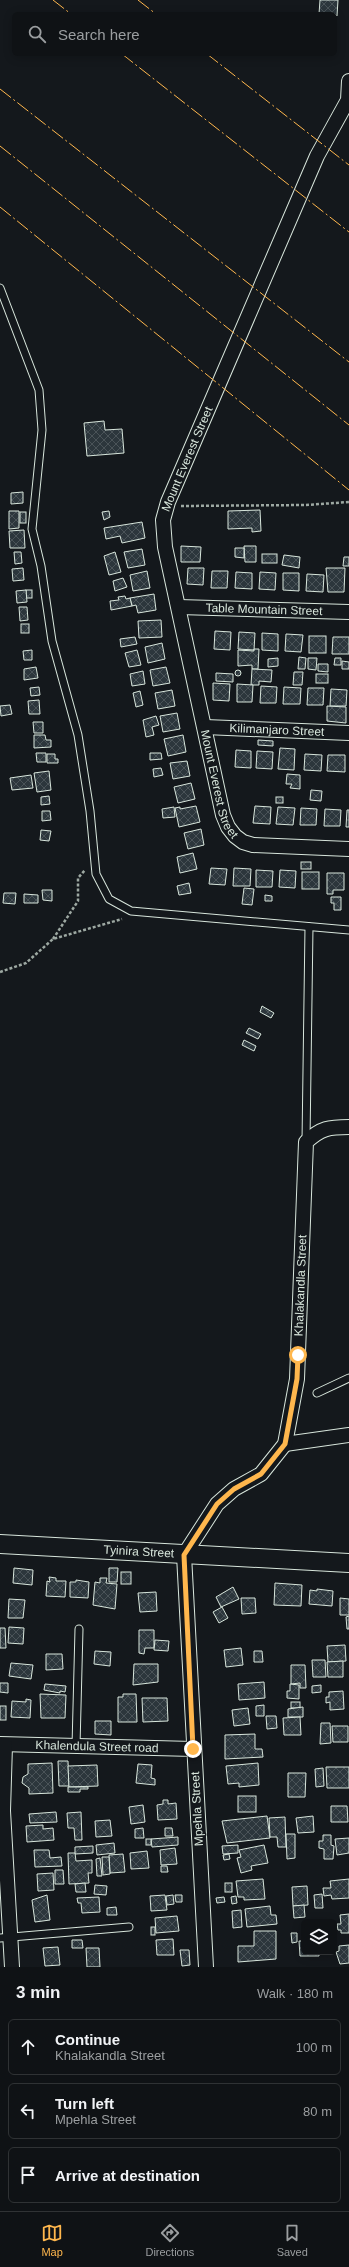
<!DOCTYPE html>
<meta charset="utf-8">
<style>
:root{--surface:#0f1215;--page:#1d2022;--text:#f1f3f6;--muted:#9b9ea0;--line:#2f3234;--accent:#ffb74d}
body{margin:0;font-family:Arial,sans-serif;background:var(--page);color:var(--text)}
.controls{position:absolute;right:12px;bottom:12px;display:grid;overflow:hidden;border-radius:6px;box-shadow:0 2px 10px #0003}
.controls button{width:36px;height:36px;display:grid;place-items:center;padding:0;border:0;border-bottom:1px solid var(--line);background:var(--surface);color:var(--text);font:20px sans-serif}
.stop{position:absolute;width:12px;height:12px;margin:-9px;border:3px solid #ffb74d;border-radius:50%;background:#fff}
.stop.end{background:#ffb74d;border-color:#fff;box-shadow:0 1px 4px #0008}
.list{margin:0;padding:0;list-style:none}
h2{display:flex;justify-content:space-between;align-items:center;height:52px;margin:0;padding:0 16px;font-size:17px}
h2 small{font-size:13px;font-weight:400;color:var(--muted)}
.list li{display:grid;grid-template-columns:26px 1fr auto;gap:12px;align-items:center;box-sizing:border-box;height:56px;margin:0 8px 8px;padding:0 8px;border:1px solid var(--line);border-radius:6px}
.list b{display:block;font-size:15px;white-space:nowrap}
.list p{margin:0;font-size:13px;white-space:nowrap;color:var(--muted)}
.list em{font-size:13px;font-style:normal;color:var(--muted)}
.icon{flex:none;width:22px;height:22px;fill:none;stroke:currentColor;stroke-width:2;stroke-linecap:round;stroke-linejoin:round}
.map{position:relative;flex:none;width:349px;height:1967px;overflow:hidden}
.search{position:absolute;background:var(--surface);box-shadow:0 2px 10px #0003;left:12px;right:12px;top:12px;height:44px;display:flex;align-items:center;gap:10px;box-sizing:border-box;padding:0 14px;border-radius:6px;color:var(--muted);font-size:15px}
.sheet{height:244px;background:var(--surface)}
nav{display:flex;justify-content:space-around;align-items:center;box-sizing:border-box;height:56px;border-top:1px solid var(--line);background:var(--surface);font-size:11px;color:var(--muted)}
nav a{display:grid;justify-items:center;gap:2px}
nav .on{color:var(--accent)}
.map>svg:first-child{display:block}
.building{fill:url(#building-cross-hatch);stroke:#d8e6dc}
.lines{fill:none;stroke-linecap:round;stroke-linejoin:round}
.service-casing{stroke:#d8e6dc;stroke-width:9}
.minor-casing{stroke:#d8e6dc;stroke-width:16}
.tertiary-casing{stroke:#d8e6dc;stroke-width:20}
.path{stroke:#9da8a2;stroke-width:2.5;stroke-dasharray:3 2;stroke-linecap:butt}
.service{stroke:#14181c;stroke-width:7}
.minor{stroke:#14181c;stroke-width:14}
.tertiary{stroke:#14181c;stroke-width:18}
.power{stroke:#ffb74d;stroke-width:1;stroke-dasharray:14 3 2 3;stroke-linecap:butt}
.route{stroke:#ffb74d;stroke-width:5}
.labels{text-anchor:middle;dominant-baseline:central;stroke-width:3;stroke-linejoin:round;paint-order:stroke}
.street-label{font-size:12px;fill:#d8e6dc;stroke:#14181c}
</style>
<div class="map">
<svg width="349" height="1967" viewBox="0 0 349 1967">
<defs>
<pattern id="building-cross-hatch" width="8" height="8" patternUnits="userSpaceOnUse"><rect width="8" height="8" fill="#2c363c"/><path d="M0 0l8 8M0 8l8-8" fill="none" stroke="#4a5358"/></pattern>
</defs>
<rect width="100%" height="100%" fill="#14181c"/>
<g class="building">
<polygon points="320,0 338,0 337,16 335,14 319,14"/>
<polygon points="104,421 105,430 122,429 124,453 87,456 84,423"/>
<polygon points="23,492 23,503 11,504 11,493"/>
<polygon points="260,510 261,531 252,532 252,528 228,529 228,511"/>
<polygon points="9,511 19,511 19,528 9,529"/>
<polygon points="109,511 110,517 104,520 102,512"/>
<rect x="20" y="512" width="6" height="11"/>
<polygon points="142,522 145,538 122,543 120,536 106,539 104,528"/>
<polygon points="24,530 25,548 10,548 9,531"/>
<polygon points="181,546 201,547 200,562 181,562"/>
<polygon points="244,546 256,546 256,562 245,562"/>
<polygon points="235,548 244,548 244,558 235,557"/>
<polygon points="142,549 145,565 128,568 124,552"/>
<polygon points="14,552 21,552 22,563 15,564"/>
<polygon points="115,552 121,572 109,575 104,556"/>
<rect x="262" y="554" width="15" height="9"/>
<polygon points="284,555 300,557 299,568 282,565"/>
<polygon points="344,557 349,557 349,566 343,566"/>
<polygon points="23,568 24,580 13,581 12,569"/>
<polygon points="188,568 204,568 203,585 187,584"/>
<polygon points="326,568 345,568 344,592 328,592"/>
<polygon points="147,571 150,588 133,591 130,575"/>
<polygon points="212,571 228,571 227,588 211,588"/>
<polygon points="236,572 252,573 252,589 235,588"/>
<polygon points="260,572 276,573 275,590 259,589"/>
<polygon points="283,573 299,573 299,591 283,590"/>
<polygon points="307,574 324,575 323,592 306,591"/>
<polygon points="123,578 127,587 115,591 113,581"/>
<rect x="26" y="590" width="6" height="8"/>
<polygon points="26,590 27,602 17,603 16,591"/>
<polygon points="154,594 156,610 138,613 136,605 132,606 130,598"/>
<polygon points="125,596 126,599 130,598 132,606 111,610 110,601 119,600 118,597"/>
<polygon points="19,607 27,607 28,620 20,621"/>
<polygon points="161,620 162,637 139,638 138,621"/>
<rect x="21" y="624" width="8" height="9"/>
<polygon points="215,631 231,632 230,650 214,649"/>
<polygon points="239,632 255,633 254,650 238,649"/>
<polygon points="262,633 278,634 278,651 262,650"/>
<polygon points="286,634 303,635 301,652 285,651"/>
<rect x="309" y="636" width="17" height="17"/>
<polygon points="135,637 137,644 121,647 120,639"/>
<polygon points="333,637 349,637 349,654 332,654"/>
<polygon points="162,643 165,659 148,663 145,647"/>
<polygon points="254,649 259,649 258,669 252,669 252,665 238,666 238,650 254,651"/>
<polygon points="32,650 32,660 24,660 23,651"/>
<polygon points="137,650 141,665 129,667 125,653"/>
<polygon points="299,657 306,658 305,669 298,669"/>
<polygon points="278,658 278,666 268,667 268,659"/>
<polygon points="308,658 317,658 316,670 308,669"/>
<polygon points="335,658 341,658 341,665 334,665"/>
<polygon points="342,661 349,662 349,669 342,669"/>
<polygon points="318,664 328,664 328,672 318,671"/>
<polygon points="36,667 38,678 24,680 24,669"/>
<polygon points="166,667 170,683 153,686 150,670"/>
<polygon points="252,669 272,670 271,682 259,681 259,685 251,685"/>
<circle cx="238" cy="673" r="3"/>
<polygon points="143,671 145,684 132,686 130,674"/>
<polygon points="294,672 303,672 302,685 293,685"/>
<polygon points="216,673 233,674 233,682 216,681"/>
<rect x="316" y="674" width="12" height="9"/>
<polygon points="213,683 230,684 229,701 213,700"/>
<polygon points="237,684 253,685 252,702 237,702"/>
<polygon points="261,686 277,687 276,703 260,703"/>
<polygon points="39,687 40,695 31,696 30,688"/>
<polygon points="284,687 301,688 300,704 283,704"/>
<polygon points="308,688 324,688 323,705 307,705"/>
<polygon points="331,689 347,690 346,706 330,706"/>
<polygon points="172,690 175,706 158,709 155,693"/>
<polygon points="140,691 143,705 136,707 133,693"/>
<polygon points="39,700 40,714 29,714 28,701"/>
<polygon points="10,705 12,714 1,716 0,706"/>
<polygon points="327,706 346,707 346,723 327,721"/>
<polygon points="177,713 180,729 163,732 160,716"/>
<polygon points="156,716 159,725 152,727 154,735 146,737 143,720"/>
<polygon points="33,722 43,722 43,733 34,733"/>
<polygon points="34,735 45,735 46,740 51,740 51,747 34,748"/>
<polygon points="183,735 186,752 168,756 164,739"/>
<polygon points="258,740 273,741 273,746 258,745"/>
<polygon points="280,748 295,749 294,770 278,769"/>
<polygon points="236,750 251,751 251,768 235,767"/>
<polygon points="257,751 273,752 272,769 256,768"/>
<polygon points="36,753 46,753 46,762 37,762"/>
<polygon points="150,753 161,753 162,759 150,760"/>
<polygon points="47,754 55,754 55,759 58,759 58,763 47,763"/>
<polygon points="305,754 322,755 321,771 304,770"/>
<polygon points="328,755 345,755 345,772 327,771"/>
<polygon points="187,761 190,776 173,779 170,763"/>
<polygon points="161,768 163,775 154,777 153,769"/>
<polygon points="49,771 51,790 37,792 34,773"/>
<polygon points="287,774 300,775 300,789 290,788 292,784 286,784"/>
<polygon points="31,775 33,788 12,790 10,778"/>
<polygon points="191,783 195,799 178,803 174,787"/>
<polygon points="311,790 322,791 321,801 310,800"/>
<polygon points="49,796 50,804 41,805 41,797"/>
<rect x="276" y="797" width="7" height="6"/>
<polygon points="196,806 200,822 179,827 175,808 180,807 180,809"/>
<polygon points="255,806 271,807 270,824 253,823"/>
<polygon points="174,807 175,817 163,818 162,809"/>
<polygon points="278,807 295,808 293,825 276,824"/>
<polygon points="301,808 317,809 316,825 300,825"/>
<polygon points="325,809 341,810 340,826 324,826"/>
<polygon points="347,810 349,810 349,827 346,827"/>
<polygon points="42,811 50,811 51,820 42,821"/>
<polygon points="201,829 204,845 188,849 184,833"/>
<polygon points="41,830 51,831 49,841 40,840"/>
<polygon points="193,853 197,869 180,873 177,857"/>
<rect x="301" y="862" width="10" height="7"/>
<polygon points="211,868 227,869 225,885 209,884"/>
<polygon points="234,868 251,869 250,886 233,886"/>
<polygon points="256,870 273,871 272,887 256,887"/>
<polygon points="280,870 296,871 295,888 279,887"/>
<rect x="302" y="872" width="17" height="17"/>
<polygon points="327,873 344,873 344,890 333,890 333,894 327,894"/>
<polygon points="189,883 191,893 179,895 177,886"/>
<polygon points="244,888 254,889 252,905 242,904"/>
<polygon points="42,890 52,890 52,901 43,900"/>
<polygon points="4,893 16,893 15,904 3,903"/>
<polygon points="24,894 38,895 38,903 24,903"/>
<polygon points="265,895 272,896 272,901 265,901"/>
<polygon points="331,897 341,897 341,910 334,910 334,903 331,903"/>
<polygon points="262,1006 274,1013 271,1018 260,1012"/>
<polygon points="249,1028 261,1034 258,1039 246,1033"/>
<polygon points="244,1040 256,1046 254,1051 242,1045"/>
<polygon points="14,1568 33,1570 32,1585 13,1583"/>
<polygon points="109,1568 118,1568 117,1582 109,1582"/>
<rect x="121" y="1572" width="10" height="12"/>
<polygon points="49,1577 56,1578 56,1581 66,1581 65,1597 46,1596 47,1581 50,1582"/>
<polygon points="100,1578 107,1578 106,1583 117,1584 115,1609 93,1605 95,1582 100,1583"/>
<polygon points="76,1580 89,1582 88,1598 70,1597 70,1582 76,1582"/>
<polygon points="275,1583 302,1585 301,1606 274,1605"/>
<polygon points="233,1587 239,1599 221,1607 216,1597"/>
<polygon points="317,1589 333,1591 332,1606 309,1604 310,1590 317,1591"/>
<polygon points="156,1592 157,1611 140,1612 138,1593"/>
<polygon points="241,1598 255,1598 256,1613 242,1614"/>
<polygon points="340,1598 349,1599 349,1615 340,1615"/>
<polygon points="9,1599 25,1600 23,1618 8,1618"/>
<polygon points="222,1607 228,1618 219,1623 213,1612"/>
<polygon points="349,1616 349,1629 347,1629 346,1617"/>
<polygon points="9,1627 24,1628 23,1644 8,1643"/>
<polygon points="0,1628 5,1628 6,1648 0,1648"/>
<polygon points="139,1630 154,1630 154,1648 145,1648 144,1654 139,1653"/>
<polygon points="155,1640 169,1641 168,1651 154,1650"/>
<polygon points="345,1645 346,1661 328,1662 327,1646"/>
<polygon points="241,1648 243,1665 226,1667 224,1650"/>
<polygon points="95,1651 111,1652 110,1666 94,1664"/>
<polygon points="254,1651 262,1651 263,1662 254,1662"/>
<polygon points="46,1654 62,1654 63,1669 46,1670"/>
<polygon points="312,1660 325,1660 326,1677 313,1677"/>
<polygon points="343,1661 343,1677 328,1677 327,1662"/>
<polygon points="11,1663 33,1665 31,1679 9,1676"/>
<polygon points="134,1664 158,1664 158,1682 133,1685"/>
<polygon points="291,1665 305,1665 306,1688 300,1688 300,1683 291,1684"/>
<polygon points="264,1682 265,1698 239,1700 238,1684"/>
<polygon points="0,1683 8,1683 8,1693 0,1692"/>
<polygon points="45,1684 66,1686 65,1692 60,1691 60,1693 44,1690"/>
<polygon points="290,1684 299,1685 299,1699 287,1698 287,1691 290,1691"/>
<polygon points="321,1685 321,1692 312,1693 312,1686"/>
<polygon points="343,1691 344,1709 330,1710 330,1702 326,1703 326,1697 329,1697 329,1692"/>
<polygon points="40,1694 66,1695 65,1718 41,1718"/>
<polygon points="123,1694 136,1694 137,1722 118,1722 118,1697 123,1697"/>
<polygon points="142,1698 167,1698 168,1721 143,1722"/>
<polygon points="26,1699 31,1700 30,1718 11,1717 12,1701 26,1702"/>
<rect x="291" y="1702" width="9" height="6"/>
<polygon points="264,1705 264,1716 256,1716 256,1706"/>
<rect x="0" y="1706" width="6" height="14"/>
<polygon points="303,1707 303,1717 288,1717 288,1709"/>
<polygon points="248,1708 250,1724 234,1726 232,1710"/>
<polygon points="266,1716 276,1716 277,1728 267,1729"/>
<polygon points="300,1717 301,1735 284,1735 283,1718"/>
<polygon points="95,1721 111,1721 111,1735 95,1734"/>
<polygon points="321,1723 330,1723 331,1743 320,1744"/>
<polygon points="332,1726 348,1726 348,1742 333,1742"/>
<polygon points="255,1734 255,1749 262,1749 263,1757 225,1759 225,1735"/>
<polygon points="58,1761 68,1761 69,1786 59,1786"/>
<polygon points="52,1763 53,1793 29,1794 29,1788 22,1783 23,1777 28,1774 28,1764"/>
<polygon points="258,1763 259,1785 239,1787 239,1783 228,1784 226,1766"/>
<polygon points="138,1764 152,1765 151,1778 155,1779 155,1785 136,1783"/>
<polygon points="97,1765 98,1786 69,1787 68,1766"/>
<polygon points="326,1767 349,1767 349,1788 327,1788"/>
<polygon points="323,1768 324,1786 316,1787 315,1769"/>
<polygon points="288,1773 306,1773 305,1797 288,1797"/>
<polygon points="68,1787 88,1787 88,1789 80,1789 80,1792 68,1792"/>
<rect x="238" y="1796" width="18" height="16"/>
<polygon points="163,1800 168,1800 168,1804 176,1803 177,1819 158,1820 157,1805 163,1804"/>
<polygon points="143,1805 145,1822 131,1824 129,1807"/>
<polygon points="331,1806 347,1806 348,1822 331,1822"/>
<polygon points="56,1812 57,1822 30,1823 29,1814"/>
<polygon points="81,1812 82,1840 75,1840 74,1828 68,1828 67,1813"/>
<polygon points="267,1816 270,1838 227,1843 222,1821"/>
<polygon points="313,1816 314,1832 298,1833 296,1818"/>
<polygon points="285,1817 286,1847 278,1847 277,1837 270,1837 269,1818"/>
<polygon points="110,1820 112,1836 96,1837 95,1821"/>
<polygon points="43,1825 43,1829 53,1828 54,1840 27,1842 26,1826"/>
<polygon points="143,1828 144,1838 135,1838 135,1829"/>
<polygon points="165,1828 172,1828 173,1836 165,1836"/>
<polygon points="286,1834 295,1834 295,1858 287,1859"/>
<polygon points="323,1835 331,1835 331,1845 334,1846 333,1859 324,1859 324,1849 319,1848 319,1841 323,1841"/>
<polygon points="178,1837 178,1845 152,1847 151,1839"/>
<polygon points="349,1838 349,1853 337,1855 335,1839"/>
<rect x="146" y="1839" width="5" height="6"/>
<polygon points="114,1843 115,1853 97,1855 96,1845"/>
<polygon points="238,1845 238,1853 223,1854 222,1846"/>
<polygon points="264,1845 268,1863 251,1866 252,1870 241,1873 237,1858 241,1857 239,1850"/>
<polygon points="93,1846 93,1853 75,1854 75,1847"/>
<polygon points="175,1848 177,1864 161,1865 160,1850"/>
<polygon points="34,1850 49,1850 50,1858 61,1857 62,1866 35,1867"/>
<polygon points="147,1851 149,1868 131,1869 130,1853"/>
<polygon points="68,1853 75,1853 76,1861 92,1860 92,1873 88,1873 89,1883 69,1884"/>
<polygon points="123,1854 125,1872 110,1873 109,1855"/>
<polygon points="229,1854 230,1859 224,1860 223,1855"/>
<polygon points="102,1857 109,1857 110,1874 103,1875"/>
<polygon points="100,1858 102,1876 97,1876 96,1859"/>
<polygon points="161,1866 167,1866 168,1872 161,1872"/>
<polygon points="55,1870 63,1870 64,1884 55,1884"/>
<polygon points="53,1873 54,1890 38,1891 37,1874"/>
<polygon points="263,1879 265,1899 244,1900 244,1897 238,1897 236,1881"/>
<polygon points="349,1879 349,1898 332,1899 331,1895 324,1896 323,1888 331,1888 330,1881"/>
<polygon points="85,1883 86,1892 76,1892 75,1884"/>
<rect x="225" y="1883" width="7" height="9"/>
<polygon points="95,1885 107,1886 106,1895 94,1894"/>
<polygon points="307,1886 308,1905 293,1906 292,1887"/>
<polygon points="322,1894 323,1908 315,1908 314,1895"/>
<polygon points="47,1895 50,1920 35,1922 32,1900"/>
<polygon points="165,1895 167,1910 151,1911 150,1896"/>
<polygon points="173,1895 174,1904 167,1905 166,1896"/>
<polygon points="175,1895 182,1895 182,1902 176,1902"/>
<polygon points="236,1896 237,1903 232,1904 231,1897"/>
<polygon points="99,1897 100,1912 82,1913 81,1903 78,1903 77,1898"/>
<polygon points="224,1897 225,1902 217,1903 216,1898"/>
<polygon points="304,1905 305,1917 294,1918 293,1906"/>
<polygon points="270,1906 271,1915 276,1915 277,1924 247,1927 245,1909"/>
<polygon points="116,1907 117,1915 107,1915 107,1908"/>
<polygon points="241,1910 242,1927 233,1928 232,1911"/>
<polygon points="349,1914 349,1933 341,1933 341,1930 338,1930 337,1924 341,1924 340,1915"/>
<polygon points="177,1916 179,1931 156,1933 155,1918"/>
<rect x="151" y="1927" width="4" height="8"/>
<polygon points="254,1931 276,1931 276,1959 238,1962 238,1946 254,1946"/>
<polygon points="291,1933 297,1933 297,1942 292,1943"/>
<polygon points="173,1939 174,1955 157,1955 156,1940"/>
<polygon points="72,1940 82,1940 83,1948 72,1948"/>
<polygon points="299,1941 304,1941 304,1952 319,1952 319,1956 300,1956"/>
<polygon points="349,1945 349,1963 340,1964 336,1952 339,1951 339,1946"/>
<polygon points="58,1947 60,1965 45,1966 43,1948"/>
<polygon points="86,1948 99,1948 100,1967 87,1967"/>
<polygon points="180,1950 189,1950 190,1965 182,1966"/>
</g>
<g class="lines">
<g class="service-casing">
<g id="service">
<polyline points="0,288 39,390 42,430 32,529 41,566 52,641 78,735 90,811 96,874 109,899 131,911 349,930"/>
<polyline points="306,1141 309,927"/>
<polyline points="317,1393 349,1378"/>
<polyline points="76,1746 79,1629"/>
<polyline points="0,1938 129,1927"/>
</g>
</g>
<g class="minor-casing">
<g id="minor">
<path id="s1" d="M349,81l-1,19 -31,56 -149,346 -5,18 2,27 58,268 5,12 7,9 8,6 10,3 96,4"/>
<path id="s2" d="M179,607l170,5"/>
<path id="s3" d="M205,727l144,6"/>
<polyline points="285,1444 349,1435"/>
<path id="s4" d="M0,1744l193,5"/>
<polyline points="5,1745 3,1811 12,1967"/>
<path id="s5" d="M206,1967l-22,-412 33,-51 17,-15 27,-15 24,-30 12,-65 9,-237c15,-14 23,-15 43,-15"/>
</g>
</g>
<g class="tertiary-casing">
<g id="tertiary">
<path id="s6" d="M0,1544l349,19"/>
</g>
</g>
<g class="path">
<polyline points="181,506 306,505 349,502"/>
<polyline points="53,939 78,901 78,878 85,870"/>
<polyline points="0,972 26,963 53,939 122,919"/>
</g>
<use href="#service" class="service"/>
<use href="#minor" class="minor"/>
<use href="#tertiary" class="tertiary"/>
<g class="power">
<polyline points="53,0 71,14"/>
<polyline points="138,0 156,14"/>
<polyline points="122,54 349,232"/>
<polyline points="207,54 349,165"/>
<polyline points="0,89 349,362"/>
<polyline points="0,146 349,425"/>
<polyline points="0,207 349,490"/>
</g>
</g>
<g class="lines">
<polyline class="route" points="193,1749 184,1555 217,1504 234,1489 261,1474 285,1444 297,1379 298,1355"/>
</g>
<g class="labels">
<g class="street-label">
<text transform="translate(187 459) rotate(-67)">Mount Everest Street</text>
<text stroke="none"><textPath href="#s2" startOffset="85">Table Mountain Street</textPath></text>
<text stroke="none"><textPath href="#s3" startOffset="72">Kilimanjaro Street</textPath></text>
<text stroke="none"><textPath href="#s1" startOffset="749">Mount Everest Street</textPath></text>
<text stroke="none"><textPath href="#s5" startOffset="725">Khalakandla Street</textPath></text>
<text stroke="none"><textPath href="#s6" startOffset="139">Tyinira Street</textPath></text>
<text stroke="none"><textPath href="#s4" startOffset="97">Khalendula Street road</textPath></text>
<text transform="translate(197 1809) rotate(-93)">Mpehla Street</text>
</g>
</g>
</svg>
<div class="controls">
<button><svg class="icon" aria-label="layers" viewBox="0 0 24 24"><path d="M12 4l9 5-9 5-9-5zM3 14l9 5 9-5"/></svg></button>
</div>
<div class="stop" style="left:298px;top:1355px"></div>
<div class="stop end" style="left:193px;top:1749px"></div>
<div class="search"><svg class="icon" aria-label="search" viewBox="0 0 24 24"><circle cx="10" cy="10" r="6"/><path d="M15 15l6 6"/></svg>Search here</div>
</div>
<section class="sheet">
<h2>3 min<small>Walk · 180 m</small></h2>
<ul class="list">
<li><svg class="icon" aria-label="ahead" viewBox="0 0 24 24"><path d="M12 20V5M6 11l6-6 6 6"/></svg><div><b>Continue</b><p>Khalakandla Street</p></div><em>100 m</em></li>
<li><svg class="icon" aria-label="left" viewBox="0 0 24 24"><path d="M17 20v-9H6M10 6l-5 5 5 5"/></svg><div><b>Turn left</b><p>Mpehla Street</p></div><em>80 m</em></li>
<li><svg class="icon" aria-label="arrive" viewBox="0 0 24 24"><path d="M6 21V4h12l-3 4 3 4H6"/></svg><div><b>Arrive at destination</b></div></li>
</ul>
</section>
<nav>
<a class="on"><svg class="icon" aria-label="map" viewBox="0 0 24 24"><path d="M3 6l6-2 6 2 6-2v14l-6 2-6-2-6 2zM9 4v14M15 6v14"/></svg>Map</a>
<a><svg class="icon" aria-label="directions" viewBox="0 0 24 24"><path d="M12 3l9 9-9 9-9-9zM9 14v-3h6M13 9l2 2-2 2"/></svg>Directions</a>
<a><svg class="icon" aria-label="saved" viewBox="0 0 24 24"><path d="M7 4h10v16l-5-4-5 4z"/></svg>Saved</a>
</nav>
